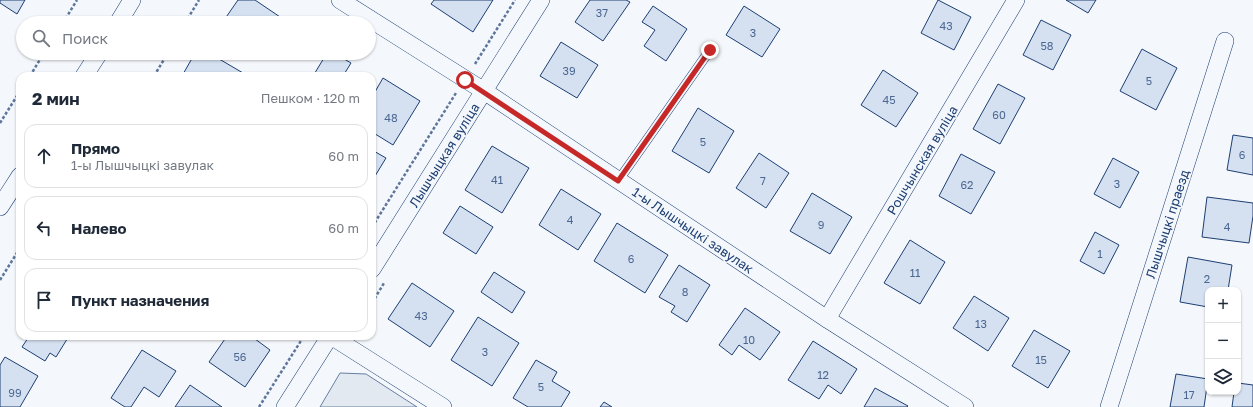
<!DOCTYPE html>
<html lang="ru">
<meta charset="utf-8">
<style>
:root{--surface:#fff;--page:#f2f2f3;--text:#1f2937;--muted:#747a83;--line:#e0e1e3}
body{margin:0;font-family:"Golos Text",sans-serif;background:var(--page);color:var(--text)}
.controls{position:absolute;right:12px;bottom:12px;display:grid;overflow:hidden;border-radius:8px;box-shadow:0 1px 3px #0004}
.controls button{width:36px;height:36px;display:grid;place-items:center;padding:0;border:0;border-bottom:1px solid var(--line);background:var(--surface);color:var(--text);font:20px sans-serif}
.stop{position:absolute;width:12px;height:12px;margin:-9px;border:3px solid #c62828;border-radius:50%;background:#fff}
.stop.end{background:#c62828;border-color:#fff;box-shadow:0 1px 4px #0008}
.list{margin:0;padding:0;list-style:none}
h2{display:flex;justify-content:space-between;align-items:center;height:52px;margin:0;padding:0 16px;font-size:17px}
h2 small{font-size:13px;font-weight:400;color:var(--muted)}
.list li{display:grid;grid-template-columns:26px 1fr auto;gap:12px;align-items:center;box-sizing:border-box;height:64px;margin:0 8px 8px;padding:0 8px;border:1px solid var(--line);border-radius:12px}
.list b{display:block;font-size:15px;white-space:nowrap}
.list p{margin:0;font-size:13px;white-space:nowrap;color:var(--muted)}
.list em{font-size:13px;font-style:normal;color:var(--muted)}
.icon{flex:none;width:22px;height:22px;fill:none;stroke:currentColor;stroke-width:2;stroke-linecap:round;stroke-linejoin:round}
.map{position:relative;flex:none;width:1253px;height:407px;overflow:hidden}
.search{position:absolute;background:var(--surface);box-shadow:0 1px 3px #0004;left:16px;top:16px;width:360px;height:44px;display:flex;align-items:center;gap:10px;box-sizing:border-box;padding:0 14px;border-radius:22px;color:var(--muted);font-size:15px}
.panel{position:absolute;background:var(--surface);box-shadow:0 1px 3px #0004;left:16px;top:72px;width:360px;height:268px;border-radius:12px}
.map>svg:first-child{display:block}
.green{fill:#e3e9f0;stroke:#687fa3}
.building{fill:#d5e0f0;stroke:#1d3f73}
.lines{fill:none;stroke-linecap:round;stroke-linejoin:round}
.lane-casing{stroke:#1d3f73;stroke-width:10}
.street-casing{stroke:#1d3f73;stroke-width:18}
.path{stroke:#5e769c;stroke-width:2.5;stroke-dasharray:3 2;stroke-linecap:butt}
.lane{stroke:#f4f7fb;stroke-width:9}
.street{stroke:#f4f7fb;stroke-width:17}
.route{stroke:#c62828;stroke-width:5}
.labels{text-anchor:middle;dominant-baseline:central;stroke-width:3;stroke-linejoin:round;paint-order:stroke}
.number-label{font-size:11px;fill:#4b6792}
.street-label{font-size:13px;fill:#1d3f73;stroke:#f4f7fb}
</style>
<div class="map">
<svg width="1253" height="407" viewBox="0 0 1253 407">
<rect width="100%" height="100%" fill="#f4f7fb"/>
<polygon class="green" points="340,373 366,374 417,407 320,407"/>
<g class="building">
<polygon points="0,0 25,0 17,14 0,3"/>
<polygon points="238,0 255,0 286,21 285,23 222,23"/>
<polygon points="434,0 493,0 473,32 431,4"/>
<polygon points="590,0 626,0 630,2 603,41 575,22"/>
<polygon points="938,0 971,17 954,50 921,33"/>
<polygon points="1066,0 1096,0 1088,13"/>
<polygon points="653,6 687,29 666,61 644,46 655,30 642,22"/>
<polygon points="744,6 780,29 762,57 726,35"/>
<polygon points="1041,20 1071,35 1053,70 1023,55"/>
<polygon points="561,42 598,65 577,98 540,76"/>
<polygon points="1142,49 1177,68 1156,110 1120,91"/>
<polygon points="195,53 209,53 243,73 242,76 182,76"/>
<polygon points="327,53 334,53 351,63 343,76 313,76"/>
<polygon points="883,70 918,93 896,127 861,105"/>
<polygon points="383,78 420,101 393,145 372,132 372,97"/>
<polygon points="998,84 1025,98 1000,144 973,129"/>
<polygon points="698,108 734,131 709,173 672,151"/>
<polygon points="1233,135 1253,138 1253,175 1227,170"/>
<polygon points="492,146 529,168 502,213 465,190"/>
<polygon points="372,150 386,158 372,181"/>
<polygon points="759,153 789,173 766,208 736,188"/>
<polygon points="961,154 995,172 971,214 939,196"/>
<polygon points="1113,158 1139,172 1120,208 1094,194"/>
<polygon points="561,189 601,214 578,250 539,225"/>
<polygon points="812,193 852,217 830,254 790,231"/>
<polygon points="1207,197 1253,203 1253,216 1249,243 1202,237"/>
<polygon points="460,206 493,227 476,254 443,233"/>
<polygon points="617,223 668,255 645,293 594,261"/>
<polygon points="1095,232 1119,245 1104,274 1080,261"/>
<polygon points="910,240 945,262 920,304 884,283"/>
<polygon points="1188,257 1232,265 1228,290 1208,290 1208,307 1180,302"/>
<polygon points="679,265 710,285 687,322 671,312 675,306 659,297"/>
<polygon points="494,272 525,292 512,313 481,292"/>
<polygon points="412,283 454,311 430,347 388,319"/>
<polygon points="974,296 1009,318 988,351 953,328"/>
<polygon points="745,308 780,332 760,360 739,345 732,355 719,345"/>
<polygon points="478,317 519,343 492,386 451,360"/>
<polygon points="1034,330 1070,351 1048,388 1012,366"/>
<polygon points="24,336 69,336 56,357 50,353 45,361 22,347 28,338"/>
<polygon points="227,336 251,336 270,350 245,387 209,362"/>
<polygon points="813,341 857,369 841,394 828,385 819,399 788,380"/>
<polygon points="142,350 176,371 159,397 144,387 131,407 125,407 111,398"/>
<polygon points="5,357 38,376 20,407 0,407 0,365"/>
<polygon points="536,360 557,372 552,381 570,392 561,407 528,407 513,398"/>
<polygon points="1176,374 1208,379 1204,407 1170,407"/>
<polygon points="1238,383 1253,385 1253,407 1232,407 1234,392 1238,392"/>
<polygon points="190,385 222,407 175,407"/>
<polygon points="875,388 908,406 907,407 864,407"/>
<polygon points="604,402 612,407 600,407"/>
</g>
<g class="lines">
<g class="lane-casing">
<polyline id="lane" points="618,181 710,50"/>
</g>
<g class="street-casing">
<g id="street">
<polyline points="340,0 484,91 827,319 965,407"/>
<polyline points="118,23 132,0"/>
<polyline points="84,76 99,53"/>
<polyline points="0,207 20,176"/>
<polyline points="372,269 541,0"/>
<polyline points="827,319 1016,0"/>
<polyline points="331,336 443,407"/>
<polyline points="285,407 330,336"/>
<polyline points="1109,407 1225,41"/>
</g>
</g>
<g class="path">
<polyline points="63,23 77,0"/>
<polyline points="185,23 199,0"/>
<polyline points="475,64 515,0"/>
<polyline points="30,76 44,53"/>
<polyline points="154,76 168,53"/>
<polyline points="0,123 20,91"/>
<polyline points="372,227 456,93"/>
<polyline points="0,280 20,248"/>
<polyline points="372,303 384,283"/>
<polyline points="259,407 304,336"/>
</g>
<use href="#lane" class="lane"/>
<use href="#street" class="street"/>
</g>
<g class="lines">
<polyline class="route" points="465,80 618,181 710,50"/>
</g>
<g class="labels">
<g class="number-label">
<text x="602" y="12">37</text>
<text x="946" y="25">43</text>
<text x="753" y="32">3</text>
<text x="1047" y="45">58</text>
<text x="569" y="70">39</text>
<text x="1149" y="80">5</text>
<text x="889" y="99">45</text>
<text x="999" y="114">60</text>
<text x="391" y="117">48</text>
<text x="703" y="141">5</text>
<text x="1242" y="154">6</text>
<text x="497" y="179">41</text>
<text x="763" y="180">7</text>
<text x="1117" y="183">3</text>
<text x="967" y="184">62</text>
<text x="570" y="219">4</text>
<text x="821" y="224">9</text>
<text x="1227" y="226">4</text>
<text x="1100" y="253">1</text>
<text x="631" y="258">6</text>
<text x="915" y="272">11</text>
<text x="1207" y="278">2</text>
<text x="685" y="291">8</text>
<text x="421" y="315">43</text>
<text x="981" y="323">13</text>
<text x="749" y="339">10</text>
<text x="485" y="351">3</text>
<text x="240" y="356">56</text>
<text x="1041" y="359">15</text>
<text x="823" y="374">12</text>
<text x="541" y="386">5</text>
<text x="15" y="392">99</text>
<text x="1189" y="394">17</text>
</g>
<g class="street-label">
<text transform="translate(444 155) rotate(-58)">Лышчыцкая вуліца</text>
<text transform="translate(922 160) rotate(-59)">Рошчынская вуліца</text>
<text transform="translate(1167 224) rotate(-72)">Лышчыцкі праезд</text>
<text transform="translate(693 230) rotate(34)">1-ы Лышчыцкі завулак</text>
</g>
</g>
</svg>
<div class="controls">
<button>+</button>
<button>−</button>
<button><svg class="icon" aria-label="layers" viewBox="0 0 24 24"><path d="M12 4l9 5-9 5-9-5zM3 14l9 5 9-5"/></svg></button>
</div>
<div class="stop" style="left:465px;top:80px"></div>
<div class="stop end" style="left:710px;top:50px"></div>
<div class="search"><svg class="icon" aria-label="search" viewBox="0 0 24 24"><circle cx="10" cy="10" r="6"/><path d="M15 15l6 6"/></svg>Поиск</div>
<section class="panel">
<h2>2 мин<small>Пешком · 120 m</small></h2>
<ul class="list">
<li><svg class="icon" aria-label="ahead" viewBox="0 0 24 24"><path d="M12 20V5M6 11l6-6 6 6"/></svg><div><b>Прямо</b><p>1-ы Лышчыцкі завулак</p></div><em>60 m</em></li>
<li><svg class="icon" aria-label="left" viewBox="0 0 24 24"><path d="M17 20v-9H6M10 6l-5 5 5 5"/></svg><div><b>Налево</b></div><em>60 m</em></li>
<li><svg class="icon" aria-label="arrive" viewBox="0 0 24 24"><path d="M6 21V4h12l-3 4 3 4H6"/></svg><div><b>Пункт назначения</b></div></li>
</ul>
</section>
</div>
